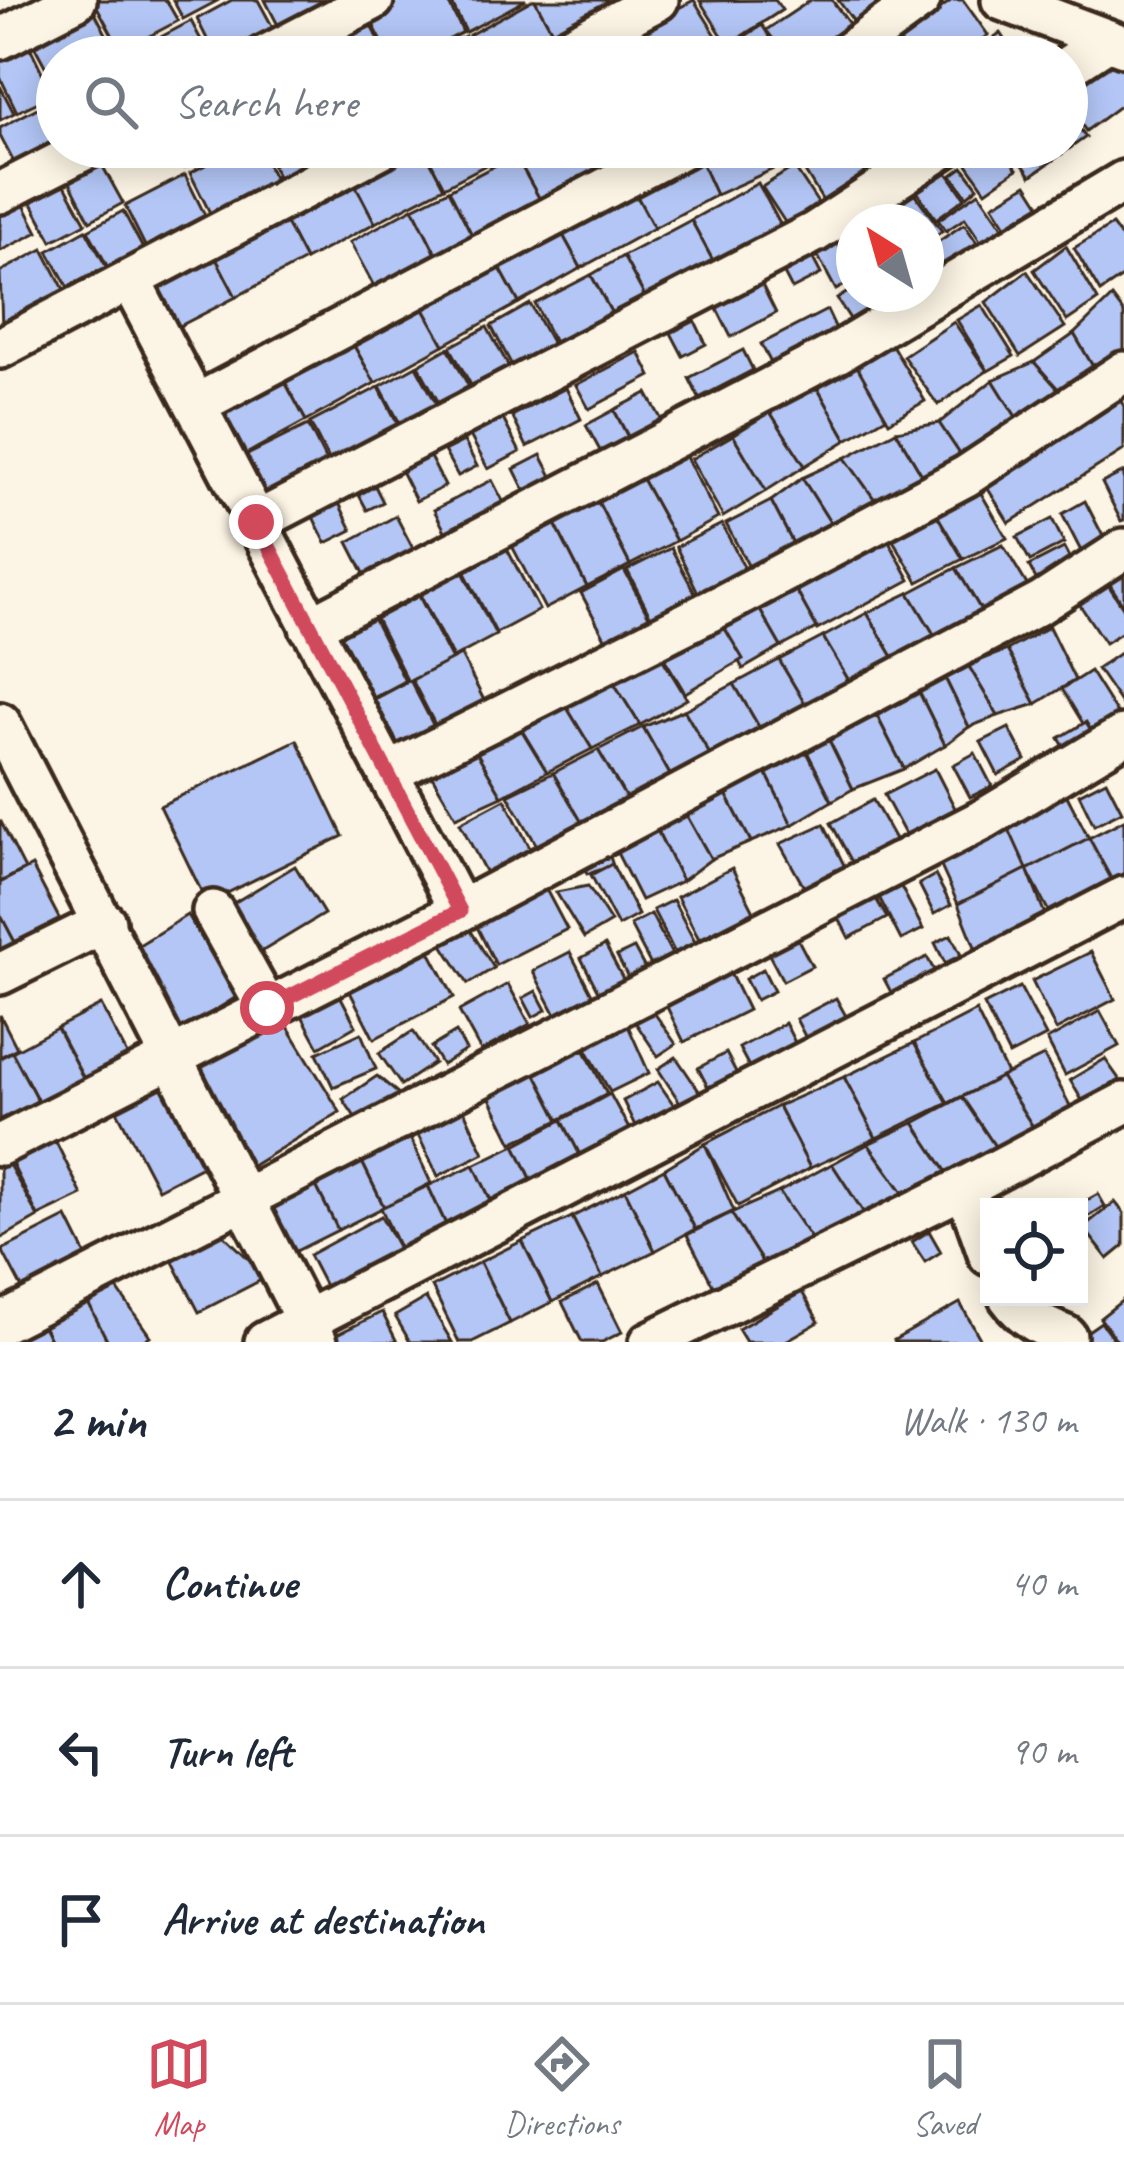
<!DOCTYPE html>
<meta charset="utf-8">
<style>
:root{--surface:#fff;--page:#f6f6f7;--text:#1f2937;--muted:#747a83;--line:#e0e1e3;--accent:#d1495b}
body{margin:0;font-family:Caveat,sans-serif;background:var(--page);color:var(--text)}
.controls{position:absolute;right:36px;bottom:36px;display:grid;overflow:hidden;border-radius:0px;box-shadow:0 6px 30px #0003}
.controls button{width:108px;height:108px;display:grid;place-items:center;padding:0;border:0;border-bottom:3px solid var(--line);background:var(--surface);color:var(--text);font:60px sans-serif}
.compass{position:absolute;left:836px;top:204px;width:108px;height:108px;border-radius:50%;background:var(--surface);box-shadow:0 6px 30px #0003;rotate:323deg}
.stop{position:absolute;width:36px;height:36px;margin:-27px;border:9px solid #d1495b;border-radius:50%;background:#fff}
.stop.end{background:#d1495b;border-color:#fff;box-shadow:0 3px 12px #0008}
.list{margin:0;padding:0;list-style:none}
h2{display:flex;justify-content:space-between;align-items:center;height:156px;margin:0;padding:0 48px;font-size:51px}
h2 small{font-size:39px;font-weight:400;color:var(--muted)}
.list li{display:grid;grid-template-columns:78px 1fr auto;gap:36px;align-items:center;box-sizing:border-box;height:168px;padding:0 48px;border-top:3px solid var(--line)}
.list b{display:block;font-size:45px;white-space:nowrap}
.list em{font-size:39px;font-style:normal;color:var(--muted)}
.icon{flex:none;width:66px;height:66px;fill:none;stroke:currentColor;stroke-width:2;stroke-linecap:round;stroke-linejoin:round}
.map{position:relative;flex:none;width:1124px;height:1342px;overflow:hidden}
.search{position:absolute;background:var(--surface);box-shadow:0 6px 30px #0003;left:36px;right:36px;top:36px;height:132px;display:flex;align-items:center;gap:30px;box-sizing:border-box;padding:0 42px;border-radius:66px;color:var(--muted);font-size:45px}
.sheet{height:660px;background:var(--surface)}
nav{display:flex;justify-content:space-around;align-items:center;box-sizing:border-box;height:168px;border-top:3px solid var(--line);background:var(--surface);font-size:33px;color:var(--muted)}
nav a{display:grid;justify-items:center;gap:6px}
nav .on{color:var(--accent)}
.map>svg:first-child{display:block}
.building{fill:#b3c6f6;stroke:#3b2a1e;stroke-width:3}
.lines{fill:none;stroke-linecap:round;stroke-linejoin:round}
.minor-casing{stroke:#3b2a1e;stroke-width:48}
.minor{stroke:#fcf5e5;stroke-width:39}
.route{stroke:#d1495b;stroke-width:15}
</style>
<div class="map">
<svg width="1124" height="1342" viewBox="0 0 1124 1342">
<rect width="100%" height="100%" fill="#fcf5e5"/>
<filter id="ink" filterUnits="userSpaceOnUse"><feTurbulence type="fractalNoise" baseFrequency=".00833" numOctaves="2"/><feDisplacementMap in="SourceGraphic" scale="24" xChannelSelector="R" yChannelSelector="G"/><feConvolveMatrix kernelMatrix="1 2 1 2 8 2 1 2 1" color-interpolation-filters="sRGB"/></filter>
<g filter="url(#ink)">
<g class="building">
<polygon points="100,0 166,0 178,21 121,51 95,3"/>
<polygon points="173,0 219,0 183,19"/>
<polygon points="232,0 258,0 278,37 240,57 216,57 197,19"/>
<polygon points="265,0 345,0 282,33"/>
<polygon points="392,0 447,0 463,32 415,57 390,57 367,13"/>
<polygon points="450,0 526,0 466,32"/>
<polygon points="532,0 535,0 560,45 538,57 481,57 469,35"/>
<polygon points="535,0 612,0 619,10 560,45"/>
<polygon points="694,0 722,45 696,57 641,57 628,35"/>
<polygon points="775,0 782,10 728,45 700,1"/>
<polygon points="811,0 832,0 855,32 825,57 787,57 766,30"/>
<polygon points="838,0 908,0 862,33"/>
<polygon points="952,0 963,0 988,35 958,57 909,57 896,40"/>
<polygon points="91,5 118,57 57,57 57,88 30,38"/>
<polygon points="365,14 387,57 305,57"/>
<polygon points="191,21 210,57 125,56"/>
<polygon points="762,25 783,57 724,57 721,52"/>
<polygon points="1000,33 1016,57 966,57"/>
<polygon points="465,36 476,57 424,57"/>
<polygon points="626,36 637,57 584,57"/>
<polygon points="30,47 53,95 17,112 0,77 0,61"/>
<polygon points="1110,53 1124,71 1124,103 1086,131 1067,104 1067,85"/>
<polygon points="0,86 14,113 0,120"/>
<polygon points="56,98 57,147 21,176 0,136 0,128"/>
<polygon points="1067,111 1086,137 1031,176 1010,147 1067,147"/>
<polygon points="175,147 226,147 185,168"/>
<polygon points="240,147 258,147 279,187 214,221 190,173"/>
<polygon points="263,147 344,147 282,185"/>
<polygon points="408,147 423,147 444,187 375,223 351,177"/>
<polygon points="423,147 512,147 514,150 444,187"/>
<polygon points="530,147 604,147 614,165 543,205 515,155"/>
<polygon points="604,147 647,147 614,165"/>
<polygon points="694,147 771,147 780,166 716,195"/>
<polygon points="694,147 716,195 654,228 627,178"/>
<polygon points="777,147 814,147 786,163"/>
<polygon points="830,147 879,147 894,170 829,211 801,165"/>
<polygon points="985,147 1001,147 1017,169 986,191 965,161"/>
<polygon points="96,154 123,203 90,221 64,171"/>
<polygon points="515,155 543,205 474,239 449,190"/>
<polygon points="794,167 824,212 792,233 762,187"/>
<polygon points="943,167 965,198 936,219 914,187"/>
<polygon points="963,167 978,187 967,196 952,175"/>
<polygon points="59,174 86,223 52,241 26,192"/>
<polygon points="185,175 209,223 149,254 125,206"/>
<polygon points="351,177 375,223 305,260 281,214"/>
<polygon points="627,178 654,228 581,268 553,217"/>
<polygon points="758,183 786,235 719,272 691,220"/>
<polygon points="1027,184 1048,217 1014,238 993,205"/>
<polygon points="449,190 474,239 438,258 413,208"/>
<polygon points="912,190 942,231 926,243 926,222 886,222 880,214"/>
<polygon points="979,192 1003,227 981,242 965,218 946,231 938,220"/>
<polygon points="20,197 38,232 0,251 0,207"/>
<polygon points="413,208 438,258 376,290 350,242"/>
<polygon points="123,211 148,258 113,277 88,230"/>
<polygon points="281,214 305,260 236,297 212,251"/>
<polygon points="553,217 581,268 519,303 491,252"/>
<polygon points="691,220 719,272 651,308 623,256"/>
<polygon points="964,224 985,254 939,288 926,270 926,250"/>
<polygon points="1112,225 1124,241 1124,276 1100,292 1074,248"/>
<polygon points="86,230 112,277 74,298 48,251"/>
<polygon points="836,239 854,280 836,290 815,251"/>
<polygon points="1066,246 1098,300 1067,321 1034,270"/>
<polygon points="43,249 66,293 2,327 0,272"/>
<polygon points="808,249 821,274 792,289 779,264"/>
<polygon points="212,251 236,297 166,333 142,287"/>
<polygon points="491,252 519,303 444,345 416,295"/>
<polygon points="623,256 651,308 618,325 591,275"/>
<polygon points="1027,271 1065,327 1020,356 986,302"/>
<polygon points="591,275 618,325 560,355 535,304"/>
<polygon points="761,283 776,313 731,337 716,307"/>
<polygon points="854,288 854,294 868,294 884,319 860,334 837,299"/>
<polygon points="416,295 444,345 375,383 346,332"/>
<polygon points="1112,297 1124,313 1124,369 1102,382 1074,334"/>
<polygon points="530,304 557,353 517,375 491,326"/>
<polygon points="982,305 1014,356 988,371 957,320"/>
<polygon points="827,310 838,333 773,367 761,344"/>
<polygon points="695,321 706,344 683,356 671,333"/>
<polygon points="954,322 987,371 938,405 903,356"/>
<polygon points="487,327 514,376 477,396 450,347"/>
<polygon points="346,332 375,383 306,421 278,369"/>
<polygon points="1074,334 1102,382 1067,399 1034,362"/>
<polygon points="892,345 925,401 889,422 856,367"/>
<polygon points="448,348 475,398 445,414 418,365"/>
<polygon points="743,350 753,370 699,398 689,378"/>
<polygon points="639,352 651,376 589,409 576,385"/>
<polygon points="854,361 886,417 847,440 815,384"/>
<polygon points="1034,362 1067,399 1026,433 993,380"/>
<polygon points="416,366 442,414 406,435 380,386"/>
<polygon points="278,369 306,421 237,459 209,405"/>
<polygon points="993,380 1026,433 970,469 939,423"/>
<polygon points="815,384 847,440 805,466 770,412"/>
<polygon points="1110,385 1124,406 1124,450 1009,523 977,471"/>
<polygon points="379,387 405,438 336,474 310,423"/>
<polygon points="566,388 581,419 527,447 512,416"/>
<polygon points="647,393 664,424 631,442 614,410"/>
<polygon points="614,410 636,453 609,467 586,425"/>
<polygon points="770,412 805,466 766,491 733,435"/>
<polygon points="501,415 520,452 488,469 468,432"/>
<polygon points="939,423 970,469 929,487 896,431"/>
<polygon points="308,425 335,479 262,515 235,461"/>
<polygon points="896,431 929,487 885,514 845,458"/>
<polygon points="733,435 766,491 723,517 691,459"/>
<polygon points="464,441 477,466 458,476 444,451"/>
<polygon points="541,455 553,478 525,491 514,469"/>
<polygon points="685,455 718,518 676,541 642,479"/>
<polygon points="430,457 445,486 416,501 401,471"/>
<polygon points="845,458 885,514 838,535 802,478"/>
<polygon points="1124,472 1124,520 1121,521 1102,483"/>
<polygon points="802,478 838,535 801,559 771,501"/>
<polygon points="642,479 676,541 630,565 598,502"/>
<polygon points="492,480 505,505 447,535 434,510"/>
<polygon points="375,486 383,502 367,510 359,495"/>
<polygon points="978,488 1007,538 963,559 934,510"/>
<polygon points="338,501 352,530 326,543 312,515"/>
<polygon points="771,501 801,559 757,582 726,524"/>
<polygon points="1085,501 1107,544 1084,557 1062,514"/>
<polygon points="598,502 630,565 587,587 555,524"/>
<polygon points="934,510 963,559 918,582 888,532"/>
<polygon points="396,516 419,560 370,585 348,542"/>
<polygon points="1052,519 1064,543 1030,561 1017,537"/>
<polygon points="555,524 587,587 545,609 512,546"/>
<polygon points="722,524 752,583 705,607 676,547"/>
<polygon points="884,532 910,580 817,630 792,582"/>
<polygon points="1003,545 1035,598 988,622 956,568"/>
<polygon points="506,547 539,610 496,633 463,569"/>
<polygon points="671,548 702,606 657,629 627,570"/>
<polygon points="1064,548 1077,572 1042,590 1029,566"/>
<polygon points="1124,562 1124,606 1103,574"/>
<polygon points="956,568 988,622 941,646 909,593"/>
<polygon points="624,570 656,629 613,653 581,593"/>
<polygon points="463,572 496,635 453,658 420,595"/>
<polygon points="1103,577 1124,609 1124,631 1105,643 1074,596"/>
<polygon points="789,578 817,628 781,647 753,598"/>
<polygon points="909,593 941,646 899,667 867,613"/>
<polygon points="419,596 452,660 408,682 376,619"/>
<polygon points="753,598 781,647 743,669 716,619"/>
<polygon points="867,613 899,667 855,691 823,637"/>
<polygon points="373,618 405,681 362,704 330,641"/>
<polygon points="721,622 743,659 685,693 663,656"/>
<polygon points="1049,627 1075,680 1036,704 1007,650"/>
<polygon points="823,637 855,691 811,714 779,660"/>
<polygon points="657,650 687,699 640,725 609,675"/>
<polygon points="1007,650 1036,704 998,716 968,665"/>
<polygon points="1120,653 1124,659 1124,708 1097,669"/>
<polygon points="461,655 491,714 443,740 412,680"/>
<polygon points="779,660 811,714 766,739 734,684"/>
<polygon points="968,665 998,716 969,727 943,674"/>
<polygon points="1090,671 1124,725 1095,743 1062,689"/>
<polygon points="943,674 969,727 945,745 919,692"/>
<polygon points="609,675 640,725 592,749 561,698"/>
<polygon points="410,680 441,740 392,765 361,706"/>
<polygon points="734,684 766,739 716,765 684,710"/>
<polygon points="919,692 945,745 904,769 877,716"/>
<polygon points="561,698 592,749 547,772 516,721"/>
<polygon points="684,710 716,765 674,782 643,727"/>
<polygon points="877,716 904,769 853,789 827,736"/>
<polygon points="516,721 547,772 502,796 471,743"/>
<polygon points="1086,722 1097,740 1070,757 1059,738"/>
<polygon points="643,727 674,782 630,805 598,750"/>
<polygon points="1009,728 1026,760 998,775 981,742"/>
<polygon points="827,736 853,789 832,801 805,748"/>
<polygon points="297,740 343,836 207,903 160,806"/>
<polygon points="471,743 502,796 456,817 425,764"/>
<polygon points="805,748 832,801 792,825 766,773"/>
<polygon points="598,750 630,805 585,828 553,773"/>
<polygon points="975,753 992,786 970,797 953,765"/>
<polygon points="935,769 956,810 906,836 884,795"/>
<polygon points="553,773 585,828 540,851 508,795"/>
<polygon points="766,773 792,825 751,842 724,790"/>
<polygon points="1106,780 1122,811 1094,825 1079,794"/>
<polygon points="724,790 751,842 711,859 683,809"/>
<polygon points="1065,792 1089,838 1027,870 1002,825"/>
<polygon points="505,799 533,854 488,877 460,823"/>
<polygon points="873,800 896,841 853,864 831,823"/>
<polygon points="683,809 711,859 682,881 656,828"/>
<polygon points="1003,816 1027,869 958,904 934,851"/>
<polygon points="0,820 25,869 0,882"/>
<polygon points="1124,820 1124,882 1115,887 1089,838"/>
<polygon points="824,824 845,867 805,889 780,844"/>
<polygon points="656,828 682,881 641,900 614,847"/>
<polygon points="1089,838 1114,884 1051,916 1027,870"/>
<polygon points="606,844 613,866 587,874 580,853"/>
<polygon points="612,864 638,915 618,926 591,875"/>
<polygon points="32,866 62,924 18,948 0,914 0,883"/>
<polygon points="295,866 324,914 261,952 232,904"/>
<polygon points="732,868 754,911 699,939 677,897"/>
<polygon points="1027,869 1048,922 979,957 958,904"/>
<polygon points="935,875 951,905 934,914 919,884"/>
<polygon points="542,882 567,929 496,965 472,917"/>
<polygon points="899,883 923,929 901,940 878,895"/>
<polygon points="588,886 611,922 584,938 556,892"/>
<polygon points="871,890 887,918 849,938 834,909"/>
<polygon points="673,900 699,950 679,961 653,910"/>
<polygon points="0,914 18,948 0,957"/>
<polygon points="651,914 677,964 656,975 630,925"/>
<polygon points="187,915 238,996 179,1033 128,952"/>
<polygon points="466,923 494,968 468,984 440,940"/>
<polygon points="794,932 812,966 783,981 765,947"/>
<polygon points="951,935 961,955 945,963 935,943"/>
<polygon points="425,942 454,997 374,1039 346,984"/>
<polygon points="605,945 627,986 602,999 581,958"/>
<polygon points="634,948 651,980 634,989 617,956"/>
<polygon points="570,952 594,998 557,1017 533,971"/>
<polygon points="1091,952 1115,999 1056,1030 1032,981"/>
<polygon points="927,957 935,972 892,994 884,979"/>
<polygon points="763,969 774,991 756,1000 745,979"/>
<polygon points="729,971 748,1010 684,1042 665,1003"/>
<polygon points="332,980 356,1026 319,1047 294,1001"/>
<polygon points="508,984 530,1024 481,1051 459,1011"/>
<polygon points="1020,987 1046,1036 1009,1055 984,1005"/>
<polygon points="536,991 546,1010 533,1017 523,998"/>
<polygon points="836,998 851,1025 810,1046 796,1019"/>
<polygon points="648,1004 676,1044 658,1056 631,1016"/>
<polygon points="101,1005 131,1062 87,1085 57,1028"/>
<polygon points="976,1011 1007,1074 948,1103 914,1043"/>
<polygon points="1100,1011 1119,1046 1065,1075 1047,1040"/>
<polygon points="279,1012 340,1112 252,1166 190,1066"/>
<polygon points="0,1015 17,1048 0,1057"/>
<polygon points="625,1019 649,1073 610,1092 581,1039"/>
<polygon points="785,1023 801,1054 755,1078 739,1048"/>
<polygon points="57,1028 87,1085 42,1109 12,1052"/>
<polygon points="413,1031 434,1063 401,1085 379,1053"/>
<polygon points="456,1032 466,1050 442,1065 431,1047"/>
<polygon points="361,1033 376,1069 333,1087 317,1053"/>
<polygon points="579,1039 607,1094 559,1120 531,1065"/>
<polygon points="914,1043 948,1103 876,1138 844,1077"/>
<polygon points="12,1052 42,1109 5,1129 0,1120 0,1058"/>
<polygon points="726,1053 737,1074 709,1089 698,1068"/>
<polygon points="1044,1056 1077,1119 1040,1138 1001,1077"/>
<polygon points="676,1057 703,1097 685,1110 658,1069"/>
<polygon points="1105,1059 1124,1086 1089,1112 1070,1080"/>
<polygon points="531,1065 559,1120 512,1143 485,1088"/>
<polygon points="377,1076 406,1100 363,1129 343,1099"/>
<polygon points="844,1077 876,1138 810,1168 778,1106"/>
<polygon points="1001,1077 1040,1138 1002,1157 962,1097"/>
<polygon points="158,1080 202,1166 158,1189 113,1103"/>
<polygon points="658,1082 678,1111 638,1132 623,1101"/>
<polygon points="610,1094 634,1138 585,1165 562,1120"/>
<polygon points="962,1097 1002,1157 954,1183 914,1123"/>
<polygon points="461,1104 484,1153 438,1176 414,1127"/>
<polygon points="778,1106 810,1168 738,1206 705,1144"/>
<polygon points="562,1120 585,1165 536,1189 515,1145"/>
<polygon points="914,1123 954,1183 910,1202 868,1144"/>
<polygon points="407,1131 431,1183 384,1207 358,1154"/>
<polygon points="54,1138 82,1195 38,1216 10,1160"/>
<polygon points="705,1144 734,1211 695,1229 664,1169"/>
<polygon points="868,1144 910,1202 871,1224 832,1164"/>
<polygon points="515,1145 536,1189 495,1209 474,1165"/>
<polygon points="358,1154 384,1207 338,1230 311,1176"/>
<polygon points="7,1161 38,1217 0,1239 0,1165"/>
<polygon points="832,1164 871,1224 820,1252 779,1192"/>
<polygon points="474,1165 495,1209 449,1231 428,1186"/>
<polygon points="664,1169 695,1229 655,1251 625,1190"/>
<polygon points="311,1176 338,1230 292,1253 265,1199"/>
<polygon points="428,1186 449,1231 401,1252 381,1208"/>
<polygon points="625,1190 655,1251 602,1277 572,1217"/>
<polygon points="779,1192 820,1252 771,1276 731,1213"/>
<polygon points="1098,1194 1105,1206 1086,1218 1078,1205"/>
<polygon points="1115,1202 1124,1213 1124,1246 1108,1259 1083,1227"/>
<polygon points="731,1213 771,1276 721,1301 687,1235"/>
<polygon points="381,1216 401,1252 328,1292 309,1255"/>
<polygon points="67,1217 86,1255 22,1288 2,1250"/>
<polygon points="572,1217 602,1277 552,1302 522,1241"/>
<polygon points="219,1230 267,1277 199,1312 170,1256"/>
<polygon points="929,1231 941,1252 925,1262 912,1242"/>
<polygon points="522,1241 552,1302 510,1323 480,1262"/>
<polygon points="480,1262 510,1323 472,1342 459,1342 432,1287"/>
<polygon points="113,1283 150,1336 142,1342 109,1342 84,1304"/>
<polygon points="598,1284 622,1332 602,1342 582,1342 562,1302"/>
<polygon points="802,1292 819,1322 784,1342 746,1342 738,1329"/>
<polygon points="84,1295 108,1342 51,1342 39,1318"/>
<polygon points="426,1298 452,1342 410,1342 395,1316"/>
<polygon points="1124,1299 1124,1342 1118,1342 1100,1318"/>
<polygon points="960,1303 982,1342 895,1342 894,1340"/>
<polygon points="382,1312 397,1342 340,1342 336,1335"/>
<polygon points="39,1318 51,1342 0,1342"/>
<polygon points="1101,1322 1116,1342 1085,1342 1081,1336"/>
</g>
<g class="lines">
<g class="minor-casing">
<g id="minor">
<polyline points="1002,0 1124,46"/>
<polyline points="0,39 76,0"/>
<polyline points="263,57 373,0"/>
<polyline points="551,57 658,0"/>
<polyline points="842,57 920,0"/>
<polyline points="1067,67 1108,40"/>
<polyline points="0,193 90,147"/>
<polyline points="131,282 460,911"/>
<polyline points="0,348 383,147"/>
<polyline points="197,404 684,147"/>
<polyline points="256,522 815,232 945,147"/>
<polyline points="310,627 837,353 1124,181"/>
<polyline points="0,723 317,1342"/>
<polyline points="388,773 724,604 966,476 1124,372"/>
<polyline points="213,911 267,1008"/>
<polyline points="0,974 105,922"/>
<polyline points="0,1145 460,911 1041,603 1124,549"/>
<polyline points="965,1187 989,1255"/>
<path d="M1009,1297c15,21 34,30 57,39"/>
<polyline points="0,1324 984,819 1124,735"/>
<polyline points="265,1342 1124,897"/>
<polyline points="650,1342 965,1187 1124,1103"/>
</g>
</g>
<use href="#minor" class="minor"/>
</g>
</g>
<g class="lines" filter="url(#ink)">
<polyline class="route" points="256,522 460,911 267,1008"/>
</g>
</svg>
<div class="controls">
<button><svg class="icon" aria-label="locate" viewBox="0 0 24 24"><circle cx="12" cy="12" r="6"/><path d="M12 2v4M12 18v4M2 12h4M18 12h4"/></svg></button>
</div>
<svg class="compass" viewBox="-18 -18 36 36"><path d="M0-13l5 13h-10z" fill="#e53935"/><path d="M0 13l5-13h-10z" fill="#747a83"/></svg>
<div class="stop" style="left:267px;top:1008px"></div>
<div class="stop end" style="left:256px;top:522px"></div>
<div class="search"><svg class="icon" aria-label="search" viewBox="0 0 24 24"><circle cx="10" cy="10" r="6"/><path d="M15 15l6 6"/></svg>Search here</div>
</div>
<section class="sheet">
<h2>2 min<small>Walk · 130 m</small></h2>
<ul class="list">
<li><svg class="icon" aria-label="ahead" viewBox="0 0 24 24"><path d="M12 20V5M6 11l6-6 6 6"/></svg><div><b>Continue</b></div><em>40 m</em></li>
<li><svg class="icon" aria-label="left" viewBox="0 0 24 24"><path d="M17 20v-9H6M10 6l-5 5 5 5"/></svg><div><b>Turn left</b></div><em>90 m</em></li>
<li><svg class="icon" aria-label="arrive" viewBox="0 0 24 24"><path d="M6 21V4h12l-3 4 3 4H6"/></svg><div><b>Arrive at destination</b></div></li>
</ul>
</section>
<nav>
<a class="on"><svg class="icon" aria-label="map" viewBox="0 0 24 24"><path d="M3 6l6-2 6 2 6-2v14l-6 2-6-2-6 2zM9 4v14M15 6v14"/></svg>Map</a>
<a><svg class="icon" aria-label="directions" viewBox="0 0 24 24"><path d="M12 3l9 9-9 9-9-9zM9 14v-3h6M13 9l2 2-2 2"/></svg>Directions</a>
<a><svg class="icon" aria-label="saved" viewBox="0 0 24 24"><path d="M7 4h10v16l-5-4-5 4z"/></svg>Saved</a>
</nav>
